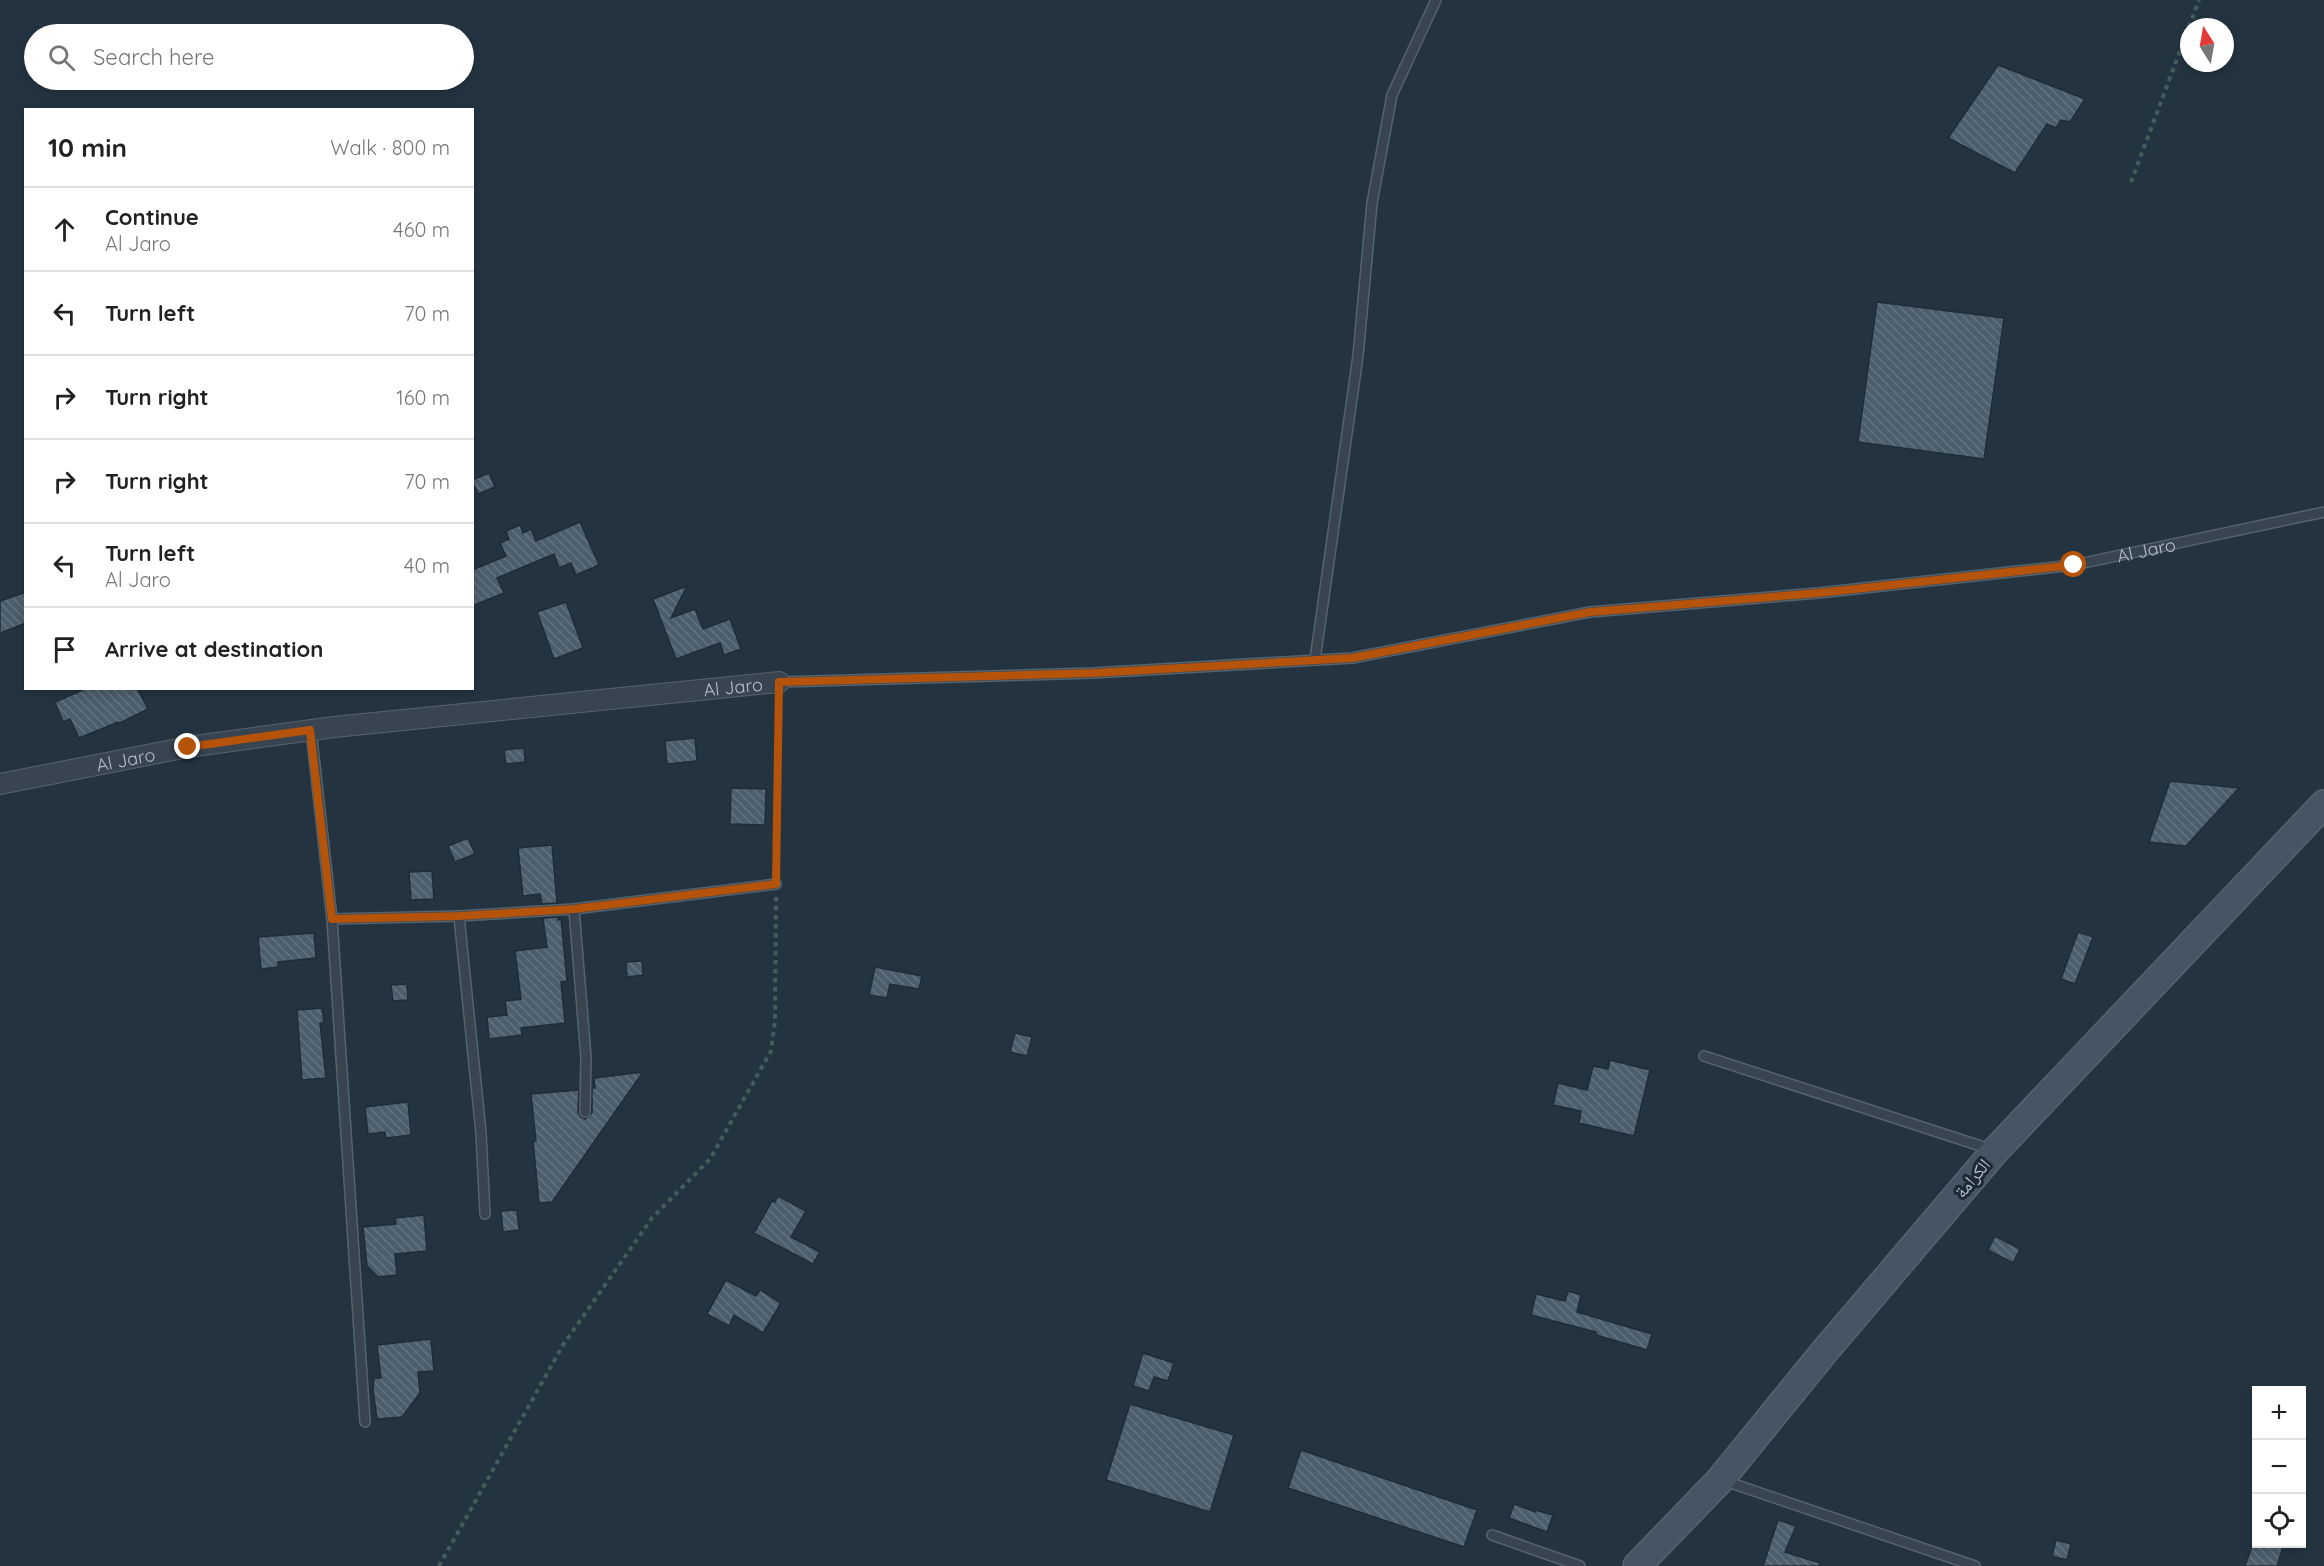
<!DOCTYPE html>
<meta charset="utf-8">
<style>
:root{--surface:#fff;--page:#f6f6f6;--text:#222;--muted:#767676;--line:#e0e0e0}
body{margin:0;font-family:Quicksand,"Noto Naskh Arabic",sans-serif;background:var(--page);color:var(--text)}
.controls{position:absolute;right:18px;bottom:18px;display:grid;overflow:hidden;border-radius:0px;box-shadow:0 3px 9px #0003}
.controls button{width:54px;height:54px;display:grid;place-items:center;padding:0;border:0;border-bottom:2px solid var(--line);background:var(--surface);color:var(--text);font:30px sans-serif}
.compass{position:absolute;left:2180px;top:18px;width:54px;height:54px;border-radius:50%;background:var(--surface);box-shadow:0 3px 9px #0003;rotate:349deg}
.stop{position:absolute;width:18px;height:18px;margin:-14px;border:4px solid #b45309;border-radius:50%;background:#fff}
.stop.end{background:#b45309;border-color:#fff;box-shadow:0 2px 6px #0008}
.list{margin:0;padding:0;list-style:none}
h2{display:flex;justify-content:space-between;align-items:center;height:78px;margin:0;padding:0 24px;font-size:26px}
h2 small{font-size:20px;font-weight:400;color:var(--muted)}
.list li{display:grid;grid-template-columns:39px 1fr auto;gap:18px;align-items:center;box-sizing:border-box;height:84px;padding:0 24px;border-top:2px solid var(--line)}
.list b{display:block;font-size:22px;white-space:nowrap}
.list p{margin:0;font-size:20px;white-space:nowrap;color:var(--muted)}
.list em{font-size:20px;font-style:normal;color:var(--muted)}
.icon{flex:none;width:33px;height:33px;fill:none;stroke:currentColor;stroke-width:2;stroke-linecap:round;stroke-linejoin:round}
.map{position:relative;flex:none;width:2324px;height:1566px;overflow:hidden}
.search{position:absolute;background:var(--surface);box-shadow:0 3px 9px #0003;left:24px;top:24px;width:450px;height:66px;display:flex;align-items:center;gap:15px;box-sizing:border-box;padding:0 21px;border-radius:33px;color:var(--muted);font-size:22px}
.panel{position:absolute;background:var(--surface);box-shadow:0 3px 9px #0003;left:24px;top:108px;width:450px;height:582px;border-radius:0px}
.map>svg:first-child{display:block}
.building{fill:url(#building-back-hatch);stroke:#1f2c37;stroke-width:1.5}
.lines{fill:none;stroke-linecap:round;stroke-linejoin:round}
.service-casing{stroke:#56636d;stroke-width:12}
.minor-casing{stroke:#56636d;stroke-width:22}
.secondary-casing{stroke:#56636d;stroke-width:30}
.path{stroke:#445d5c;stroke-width:4;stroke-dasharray:4.5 4.5;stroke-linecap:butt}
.service{stroke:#384550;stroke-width:9}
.minor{stroke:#384550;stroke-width:20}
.secondary{stroke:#455563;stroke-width:27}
.route{stroke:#b45309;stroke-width:8}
.labels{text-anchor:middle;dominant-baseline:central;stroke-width:6;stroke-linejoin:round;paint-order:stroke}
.street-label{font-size:18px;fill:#b4c0ca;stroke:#1d2a35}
</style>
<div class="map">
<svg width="2324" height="1566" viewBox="0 0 2324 1566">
<defs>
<pattern id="building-back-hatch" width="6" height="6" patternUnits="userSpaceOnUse" patternTransform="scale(1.5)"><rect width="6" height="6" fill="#4c5e6b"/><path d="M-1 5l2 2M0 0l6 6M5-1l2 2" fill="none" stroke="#63737f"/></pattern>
</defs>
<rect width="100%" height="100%" fill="#233440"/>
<g class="building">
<polygon points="1998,65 2085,99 2070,122 2061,120 2056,128 2047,124 2015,173 1948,138"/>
<polygon points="1877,302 2004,318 1984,459 1858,442"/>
<polygon points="489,473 495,487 478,494 472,480"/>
<polygon points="580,522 599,565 576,575 571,563 559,568 554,554 497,578 504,593 472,606 472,570 506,556 500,543 509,539 506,531 520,525 523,533 531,529 536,541"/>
<polygon points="687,586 671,618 695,609 703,629 730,619 741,649 724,655 720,643 676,659 653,599"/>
<polygon points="26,592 26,623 0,633 0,601"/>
<polygon points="566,602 583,648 554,659 537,612"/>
<polygon points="87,688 137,688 148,709 118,724 118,722 79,738 70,719 63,722 55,702"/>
<polygon points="695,738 697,761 667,764 665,741"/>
<polygon points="524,748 525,762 506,764 504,750"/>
<polygon points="2170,781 2239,788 2186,846 2149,842"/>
<polygon points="731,788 766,789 765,825 730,824"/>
<polygon points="468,838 475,854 455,862 448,846"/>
<polygon points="552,845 557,903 542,904 540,894 523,896 518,848"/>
<polygon points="432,871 434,899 411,900 409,872"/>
<polygon points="558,917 558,920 561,919 567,981 561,982 565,1023 521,1028 522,1035 489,1039 487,1017 507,1015 505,1001 521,999 515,951 547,947 543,918"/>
<polygon points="2078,932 2093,937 2075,984 2061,979"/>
<polygon points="314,933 316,958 278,962 278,967 261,969 258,937"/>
<polygon points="642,961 643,975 627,977 626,962"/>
<polygon points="875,967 922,976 919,989 890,984 887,998 869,995"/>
<polygon points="407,984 408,1000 393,1001 391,985"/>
<polygon points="322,1008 324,1023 320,1023 326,1078 302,1080 297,1010"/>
<polygon points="1015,1033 1032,1037 1027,1056 1010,1052"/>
<polygon points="1610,1060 1650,1070 1634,1136 1579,1123 1581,1111 1553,1105 1558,1083 1587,1090 1593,1066 1608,1069"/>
<polygon points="643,1072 552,1202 539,1203 533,1141 536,1141 531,1094 579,1090 578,1112 581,1117 585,1119 592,1113 592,1088 595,1088 594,1078"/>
<polygon points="408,1102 411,1135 386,1138 385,1132 368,1134 365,1107"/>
<polygon points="778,1196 806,1211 791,1237 820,1252 813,1264 754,1233 772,1201 775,1202"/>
<polygon points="517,1210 519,1230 503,1232 501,1211"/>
<polygon points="424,1215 427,1251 395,1254 397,1275 378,1277 367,1266 363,1227 396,1224 395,1218"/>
<polygon points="1995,1236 2020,1249 2013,1263 1988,1250"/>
<polygon points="726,1280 756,1296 760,1290 781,1303 763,1333 734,1315 729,1326 707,1314"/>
<polygon points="1568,1291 1581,1295 1577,1312 1652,1334 1647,1350 1596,1335 1596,1332 1531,1315 1536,1294 1565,1301"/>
<polygon points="431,1339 434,1371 418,1372 420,1393 402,1417 377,1419 373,1389 374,1378 381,1378 377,1345"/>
<polygon points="1143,1353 1174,1363 1168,1381 1154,1377 1149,1391 1133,1386"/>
<polygon points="1130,1404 1234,1435 1210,1512 1106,1480"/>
<polygon points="1301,1450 1477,1510 1464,1547 1288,1488"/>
<polygon points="1514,1504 1535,1512 1535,1510 1553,1515 1547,1532 1509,1518"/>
<polygon points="1778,1520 1796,1526 1785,1552 1820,1563 1819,1566 1763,1566"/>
<polygon points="2056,1540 2071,1544 2067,1560 2052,1556"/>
<polygon points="2253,1544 2273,1544 2283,1547 2277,1566 2245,1566"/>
</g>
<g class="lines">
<g class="service-casing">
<g id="service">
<polyline points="1315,660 1358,356 1372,203 1392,95 1436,0"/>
<path id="s1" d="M779,682l314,-9 259,-15 238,-46 228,-19 256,-28 250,-53"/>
<polyline points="311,730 332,919 365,1422"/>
<polyline points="574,909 586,1057 585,1112"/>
<polyline points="459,916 481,1133 485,1214"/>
<polyline points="332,919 459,916 574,909 776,884"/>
<polyline points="1704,1056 1993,1150"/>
<polyline points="1722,1480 1975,1566"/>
<polyline points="1492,1535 1580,1566"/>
</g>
</g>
<g class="minor-casing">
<g id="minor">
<path id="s2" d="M0,784l188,-37 146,-20 445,-45"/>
</g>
</g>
<g class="secondary-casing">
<polyline id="secondary" points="1637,1566 1720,1480 1824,1352 1995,1151 2324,804"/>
</g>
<g class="path">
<polyline points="2189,27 2199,0"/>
<polyline points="2131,182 2189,27"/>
<polyline points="776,873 779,701"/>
<polyline points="439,1566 563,1345 652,1218 710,1159 771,1051 775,1021 776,896"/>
</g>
<use href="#service" class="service"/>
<use href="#minor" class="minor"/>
<use href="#secondary" class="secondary"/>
</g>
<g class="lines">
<polyline class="route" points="188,747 310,730 332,919 459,916 574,909 776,884 779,682 1093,673 1352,658 1590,612 1818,593 2074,565"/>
</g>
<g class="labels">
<g class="street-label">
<text stroke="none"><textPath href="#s1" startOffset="1376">Al Jaro</textPath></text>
<text stroke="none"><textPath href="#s2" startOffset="740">Al Jaro</textPath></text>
<text stroke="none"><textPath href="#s2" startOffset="128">Al Jaro</textPath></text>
<text transform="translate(1972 1178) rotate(-50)">الكرامة</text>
</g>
</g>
</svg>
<div class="controls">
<button>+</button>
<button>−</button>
<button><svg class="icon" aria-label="locate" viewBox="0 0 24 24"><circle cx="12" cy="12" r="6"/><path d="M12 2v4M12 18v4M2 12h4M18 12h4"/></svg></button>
</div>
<svg class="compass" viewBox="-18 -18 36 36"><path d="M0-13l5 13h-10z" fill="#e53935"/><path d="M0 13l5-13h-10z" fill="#767676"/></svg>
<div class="stop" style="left:2074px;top:565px"></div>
<div class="stop end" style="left:188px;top:747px"></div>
<div class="search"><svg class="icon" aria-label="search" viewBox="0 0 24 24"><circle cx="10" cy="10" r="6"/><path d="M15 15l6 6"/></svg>Search here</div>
<section class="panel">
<h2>10 min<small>Walk · 800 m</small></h2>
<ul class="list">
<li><svg class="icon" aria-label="ahead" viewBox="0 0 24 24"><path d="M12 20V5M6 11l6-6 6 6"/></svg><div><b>Continue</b><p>Al Jaro</p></div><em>460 m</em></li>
<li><svg class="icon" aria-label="left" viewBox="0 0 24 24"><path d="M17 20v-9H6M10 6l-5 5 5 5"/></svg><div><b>Turn left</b></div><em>70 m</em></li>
<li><svg class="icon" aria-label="right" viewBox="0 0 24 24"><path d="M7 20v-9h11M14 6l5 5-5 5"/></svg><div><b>Turn right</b></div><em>160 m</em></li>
<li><svg class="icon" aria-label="right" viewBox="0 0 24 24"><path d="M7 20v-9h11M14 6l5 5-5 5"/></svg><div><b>Turn right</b></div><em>70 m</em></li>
<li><svg class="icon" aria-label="left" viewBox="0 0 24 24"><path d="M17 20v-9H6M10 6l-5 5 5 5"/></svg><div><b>Turn left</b><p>Al Jaro</p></div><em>40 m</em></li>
<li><svg class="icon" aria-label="arrive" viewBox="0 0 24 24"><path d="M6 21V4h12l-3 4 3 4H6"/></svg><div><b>Arrive at destination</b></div></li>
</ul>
</section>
</div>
